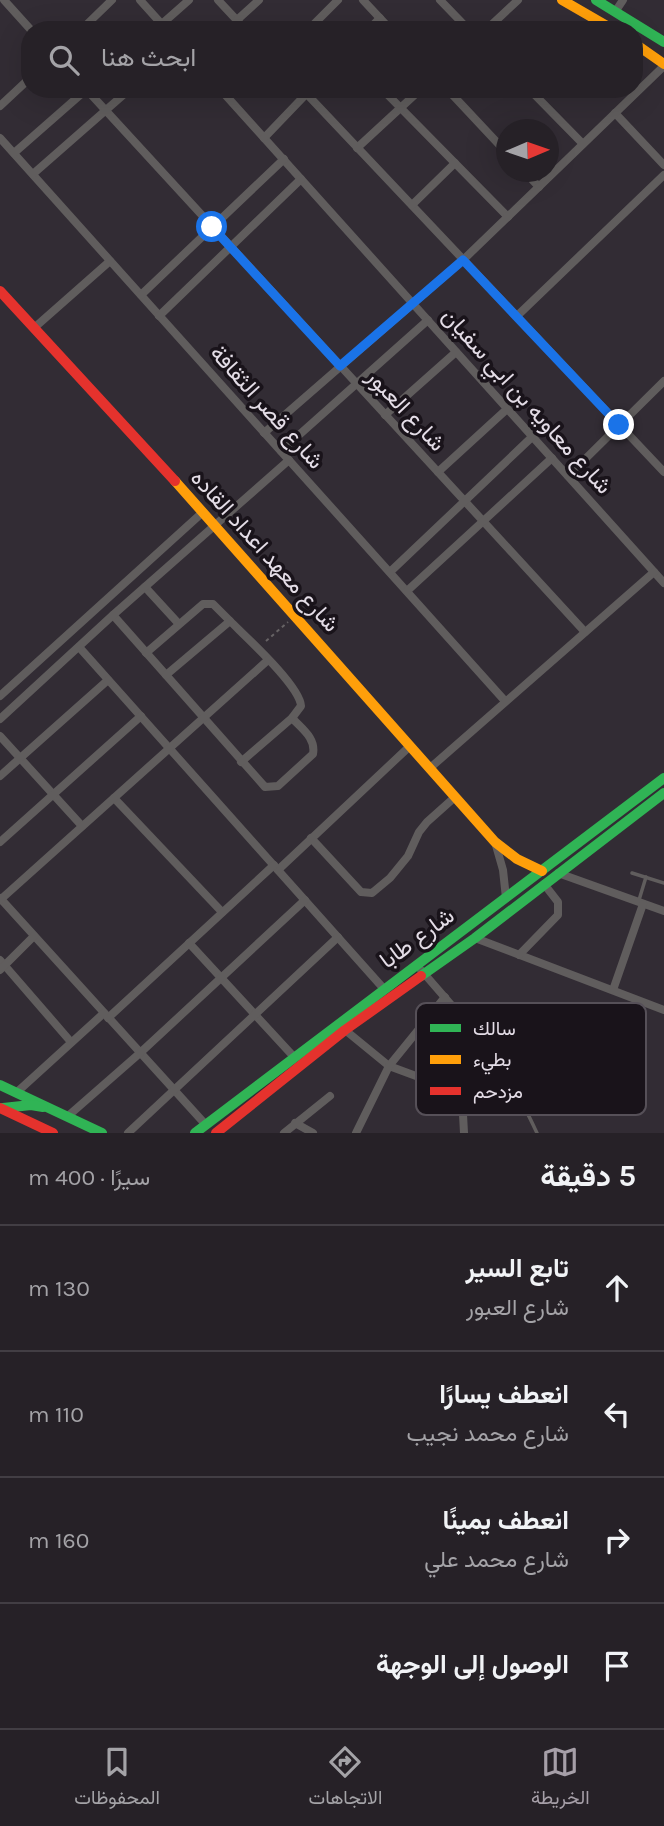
<!DOCTYPE html>
<html lang="ar">
<meta charset="utf-8">
<style>
:root{--surface:#262127;--page:#2e292f;--text:#f1f3f6;--muted:#a4a3a7;--line:#423e44;--accent:#a69fa8}
body{margin:0;font-family:Karla,Vazirmatn,sans-serif;background:var(--page);color:var(--text);direction:rtl}
.compass{position:absolute;left:496px;top:119px;width:63px;height:63px;border-radius:50%;background:var(--surface);box-shadow:0 7px 28px #0002;rotate:88deg}
.stop{position:absolute;width:21px;height:21px;margin:-16px;border:5px solid #1a73e8;border-radius:50%;background:#fff}
.stop.end{background:#1a73e8;border-color:#fff;box-shadow:0 2px 7px #0008}
.list{margin:0;padding:0;list-style:none}
h2{display:flex;justify-content:space-between;align-items:center;height:91px;margin:0;padding:0 28px;font-size:30px}
h2 small{font-size:23px;font-weight:400;color:var(--muted)}
.list li{display:grid;grid-template-columns:46px 1fr auto;gap:21px;align-items:center;box-sizing:border-box;height:126px;padding:0 28px;border-top:2px solid var(--line)}
.list b{display:block;font-size:26px;white-space:nowrap}
.list p{margin:0;font-size:23px;white-space:nowrap;color:var(--muted)}
.list em{font-size:23px;font-style:normal;color:var(--muted)}
.icon{flex:none;width:38px;height:38px;fill:none;stroke:currentColor;stroke-width:2;stroke-linecap:round;stroke-linejoin:round}
.map{position:relative;flex:none;width:664px;height:1133px;overflow:hidden;direction:ltr}
.search{position:absolute;background:var(--surface);box-shadow:0 7px 28px #0002;left:21px;right:21px;top:21px;height:77px;display:flex;align-items:center;gap:18px;box-sizing:border-box;padding:0 24px;border-radius:28px;color:var(--muted);font-size:26px}
.sheet{height:595px;background:var(--surface)}
nav{display:flex;justify-content:space-around;align-items:center;box-sizing:border-box;height:98px;border-top:2px solid var(--line);background:var(--surface);font-size:19px;color:var(--muted)}
nav a{display:grid;justify-items:center;gap:4px}
nav .on{color:var(--accent)}
.map>svg:first-child{display:block}
.lines{fill:none;stroke-linecap:round;stroke-linejoin:round}
.path{stroke:#676365;stroke-width:2;stroke-dasharray:3.5 3.5;stroke-linecap:butt}
.lane{stroke:#605d5d;stroke-width:3.5}
.street{stroke:#605d5d;stroke-width:8}
.fast{stroke:#30b455;stroke-width:10}
.slow{stroke:#ff9f0a;stroke-width:10}
.jam{stroke:#e5322d;stroke-width:10}
.route{stroke:#1a73e8;stroke-width:9}
.labels{text-anchor:middle;dominant-baseline:central;stroke-width:7;stroke-linejoin:round;paint-order:stroke}
.street-label{font-size:23px;fill:#e4dde7;stroke:#19131a}
.key{fill:#19131a;stroke:#565058;stroke-width:2}
.key-label{font-size:19px;fill:#e4dde7}
</style>
<div class="map">
<svg width="664" height="1133" viewBox="0 0 664 1133">
<rect width="100%" height="100%" fill="#322c34"/>
<g class="lines">
<polyline class="path" points="266,641 288,622"/>
<g class="lane">
<polyline points="632,873 664,883"/>
<polyline points="639,900 646,877"/>
<path d="M464,1094c12,4 21,2 33,0 24,-3 31,21 40,39"/>
</g>
<g class="street">
<polyline points="4,0 31,30"/>
<polyline points="140,0 167,30"/>
<polyline points="218,0 246,30"/>
<polyline points="363,0 391,30"/>
<polyline points="440,0 469,30"/>
<polyline points="615,12 623,0"/>
<polyline points="237,20 259,0"/>
<polyline points="81,30 112,0"/>
<polyline points="155,30 189,0"/>
<polyline points="308,30 338,0"/>
<polyline points="368,30 380,18"/>
<polyline points="486,30 518,0"/>
<polyline points="86,89 585,632"/>
<polyline points="220,89 664,583"/>
<polyline points="302,89 664,472"/>
<polyline points="382,89 508,217"/>
<polyline points="447,89 506,152"/>
<polyline points="529,89 583,144"/>
<polyline points="0,106 30,78"/>
<polyline points="615,113 664,165"/>
<polyline points="0,138 505,701"/>
<polyline points="264,138 311,89"/>
<polyline points="357,148 421,89"/>
<polyline points="14,153 87,89"/>
<polyline points="525,172 539,187"/>
<polyline points="33,174 130,89"/>
<polyline points="412,205 455,163"/>
<polyline points="141,295 284,159"/>
<polyline points="159,316 301,179"/>
<polyline points="517,316 664,175"/>
<polyline points="34,328 110,261"/>
<polyline points="385,415 456,352"/>
<polyline points="264,433 463,260 664,66"/>
<polyline points="281,451 428,320"/>
<polyline points="438,472 507,409"/>
<polyline points="568,476 664,381"/>
<polyline points="390,572 532,437"/>
<polyline points="145,587 178,623"/>
<polyline points="407,591 552,458"/>
<path d="M113,615l152,172 13,-1 35,-32c3,-16 -11,-25 -21,-36"/>
<polyline points="79,647 384,989"/>
<polyline points="146,653 203,604 213,604 230,621"/>
<path d="M166,675l64,-54c16,16 70,65 71,85l-9,12 -51,44"/>
<polyline points="0,696 203,512"/>
<polyline points="0,719 113,615 289,460"/>
<polyline points="0,736 82,826"/>
<polyline points="430,768 654,572"/>
<polyline points="0,776 108,680"/>
<polyline points="114,798 222,912"/>
<polyline points="311,838 361,892 372,893 390,878 408,856 419,832 427,822 455,797"/>
<polyline points="0,842 141,716"/>
<polyline points="495,842 503,870 506,898"/>
<polyline points="278,870 410,746"/>
<polyline points="558,873 664,911"/>
<polyline points="0,898 206,1125"/>
<polyline points="0,900 268,660"/>
<polyline points="475,938 664,1010"/>
<polyline points="189,943 294,1057"/>
<polyline points="519,955 558,915 558,902 544,884"/>
<polyline points="0,960 71,1042"/>
<polyline points="0,970 34,936"/>
<polyline points="421,970 454,1008 458,1021 464,1133"/>
<polyline points="613,990 643,904"/>
<polyline points="108,1018 274,865"/>
<polyline points="345,1030 389,1066 462,1093"/>
<polyline points="16,1093 104,1013"/>
<polyline points="68,1116 140,1053 305,900"/>
<polyline points="295,1123 313,1133"/>
<polyline points="128,1133 338,937"/>
<polyline points="284,1133 330,1096"/>
<polyline points="356,1133 389,1066 445,997"/>
</g>
<g class="fast">
<polyline points="596,0 664,42"/>
<polyline points="421,976 475,938 664,793"/>
<polyline points="0,1085 102,1133"/>
<polyline points="3,1108 31,1105 43,1107"/>
<polyline points="195,1133 664,778"/>
</g>
<g class="slow">
<polyline points="562,0 614,30"/>
<polyline points="634,43 664,64"/>
<polyline points="175,481 495,842 517,859 542,871"/>
</g>
<g class="jam">
<polyline points="0,291 175,481"/>
<polyline points="0,1108 53,1133"/>
<polyline points="216,1133 345,1030 421,976"/>
</g>
</g>
<g class="lines">
<polyline class="route" points="212,227 340,366 463,260 619,425"/>
</g>
<g class="labels">
<g class="street-label">
<text transform="translate(527 401) rotate(48)">شارع معاويه بن ابي سفيان</text>
<text transform="translate(267 407) rotate(48)">شارع قصر الثقافة</text>
<text transform="translate(406 410) rotate(47)">شارع العبور</text>
<text transform="translate(265 551) rotate(48)">شارع معهد اعداد القاده</text>
<text transform="translate(417 938) rotate(-36)">شارع طابا</text>
</g>
</g>
<rect x="416" y="1003" width="230" height="112" rx="10" class="key"/>
<rect x="430" y="1024" width="31" height="8" fill="#30b455"/>
<rect x="430" y="1055" width="31" height="9" fill="#ff9f0a"/>
<rect x="430" y="1087" width="31" height="8" fill="#e5322d"/>
<g class="key-label">
<text x="473" y="1035">سالك</text>
<text x="473" y="1066">بطيء</text>
<text x="473" y="1098">مزدحم</text>
</g>
</svg>
<svg class="compass" viewBox="-18 -18 36 36"><path d="M0-13l5 13h-10z" fill="#e53935"/><path d="M0 13l5-13h-10z" fill="#a4a3a7"/></svg>
<div class="stop" style="left:212px;top:227px"></div>
<div class="stop end" style="left:619px;top:425px"></div>
<div class="search"><svg class="icon" aria-label="search" viewBox="0 0 24 24"><circle cx="10" cy="10" r="6"/><path d="M15 15l6 6"/></svg>ابحث هنا</div>
</div>
<section class="sheet">
<h2>5 دقيقة<small>سيرًا · 400 m</small></h2>
<ul class="list">
<li><svg class="icon" aria-label="ahead" viewBox="0 0 24 24"><path d="M12 20V5M6 11l6-6 6 6"/></svg><div><b>تابع السير</b><p>شارع العبور</p></div><em>130 m</em></li>
<li><svg class="icon" aria-label="left" viewBox="0 0 24 24"><path d="M17 20v-9H6M10 6l-5 5 5 5"/></svg><div><b>انعطف يسارًا</b><p>شارع محمد نجيب</p></div><em>110 m</em></li>
<li><svg class="icon" aria-label="right" viewBox="0 0 24 24"><path d="M7 20v-9h11M14 6l5 5-5 5"/></svg><div><b>انعطف يمينًا</b><p>شارع محمد علي</p></div><em>160 m</em></li>
<li><svg class="icon" aria-label="arrive" viewBox="0 0 24 24"><path d="M6 21V4h12l-3 4 3 4H6"/></svg><div><b>الوصول إلى الوجهة</b></div></li>
</ul>
</section>
<nav>
<a class="on"><svg class="icon" aria-label="map" viewBox="0 0 24 24"><path d="M3 6l6-2 6 2 6-2v14l-6 2-6-2-6 2zM9 4v14M15 6v14"/></svg>الخريطة</a>
<a><svg class="icon" aria-label="directions" viewBox="0 0 24 24"><path d="M12 3l9 9-9 9-9-9zM9 14v-3h6M13 9l2 2-2 2"/></svg>الاتجاهات</a>
<a><svg class="icon" aria-label="saved" viewBox="0 0 24 24"><path d="M7 4h10v16l-5-4-5 4z"/></svg>المحفوظات</a>
</nav>
